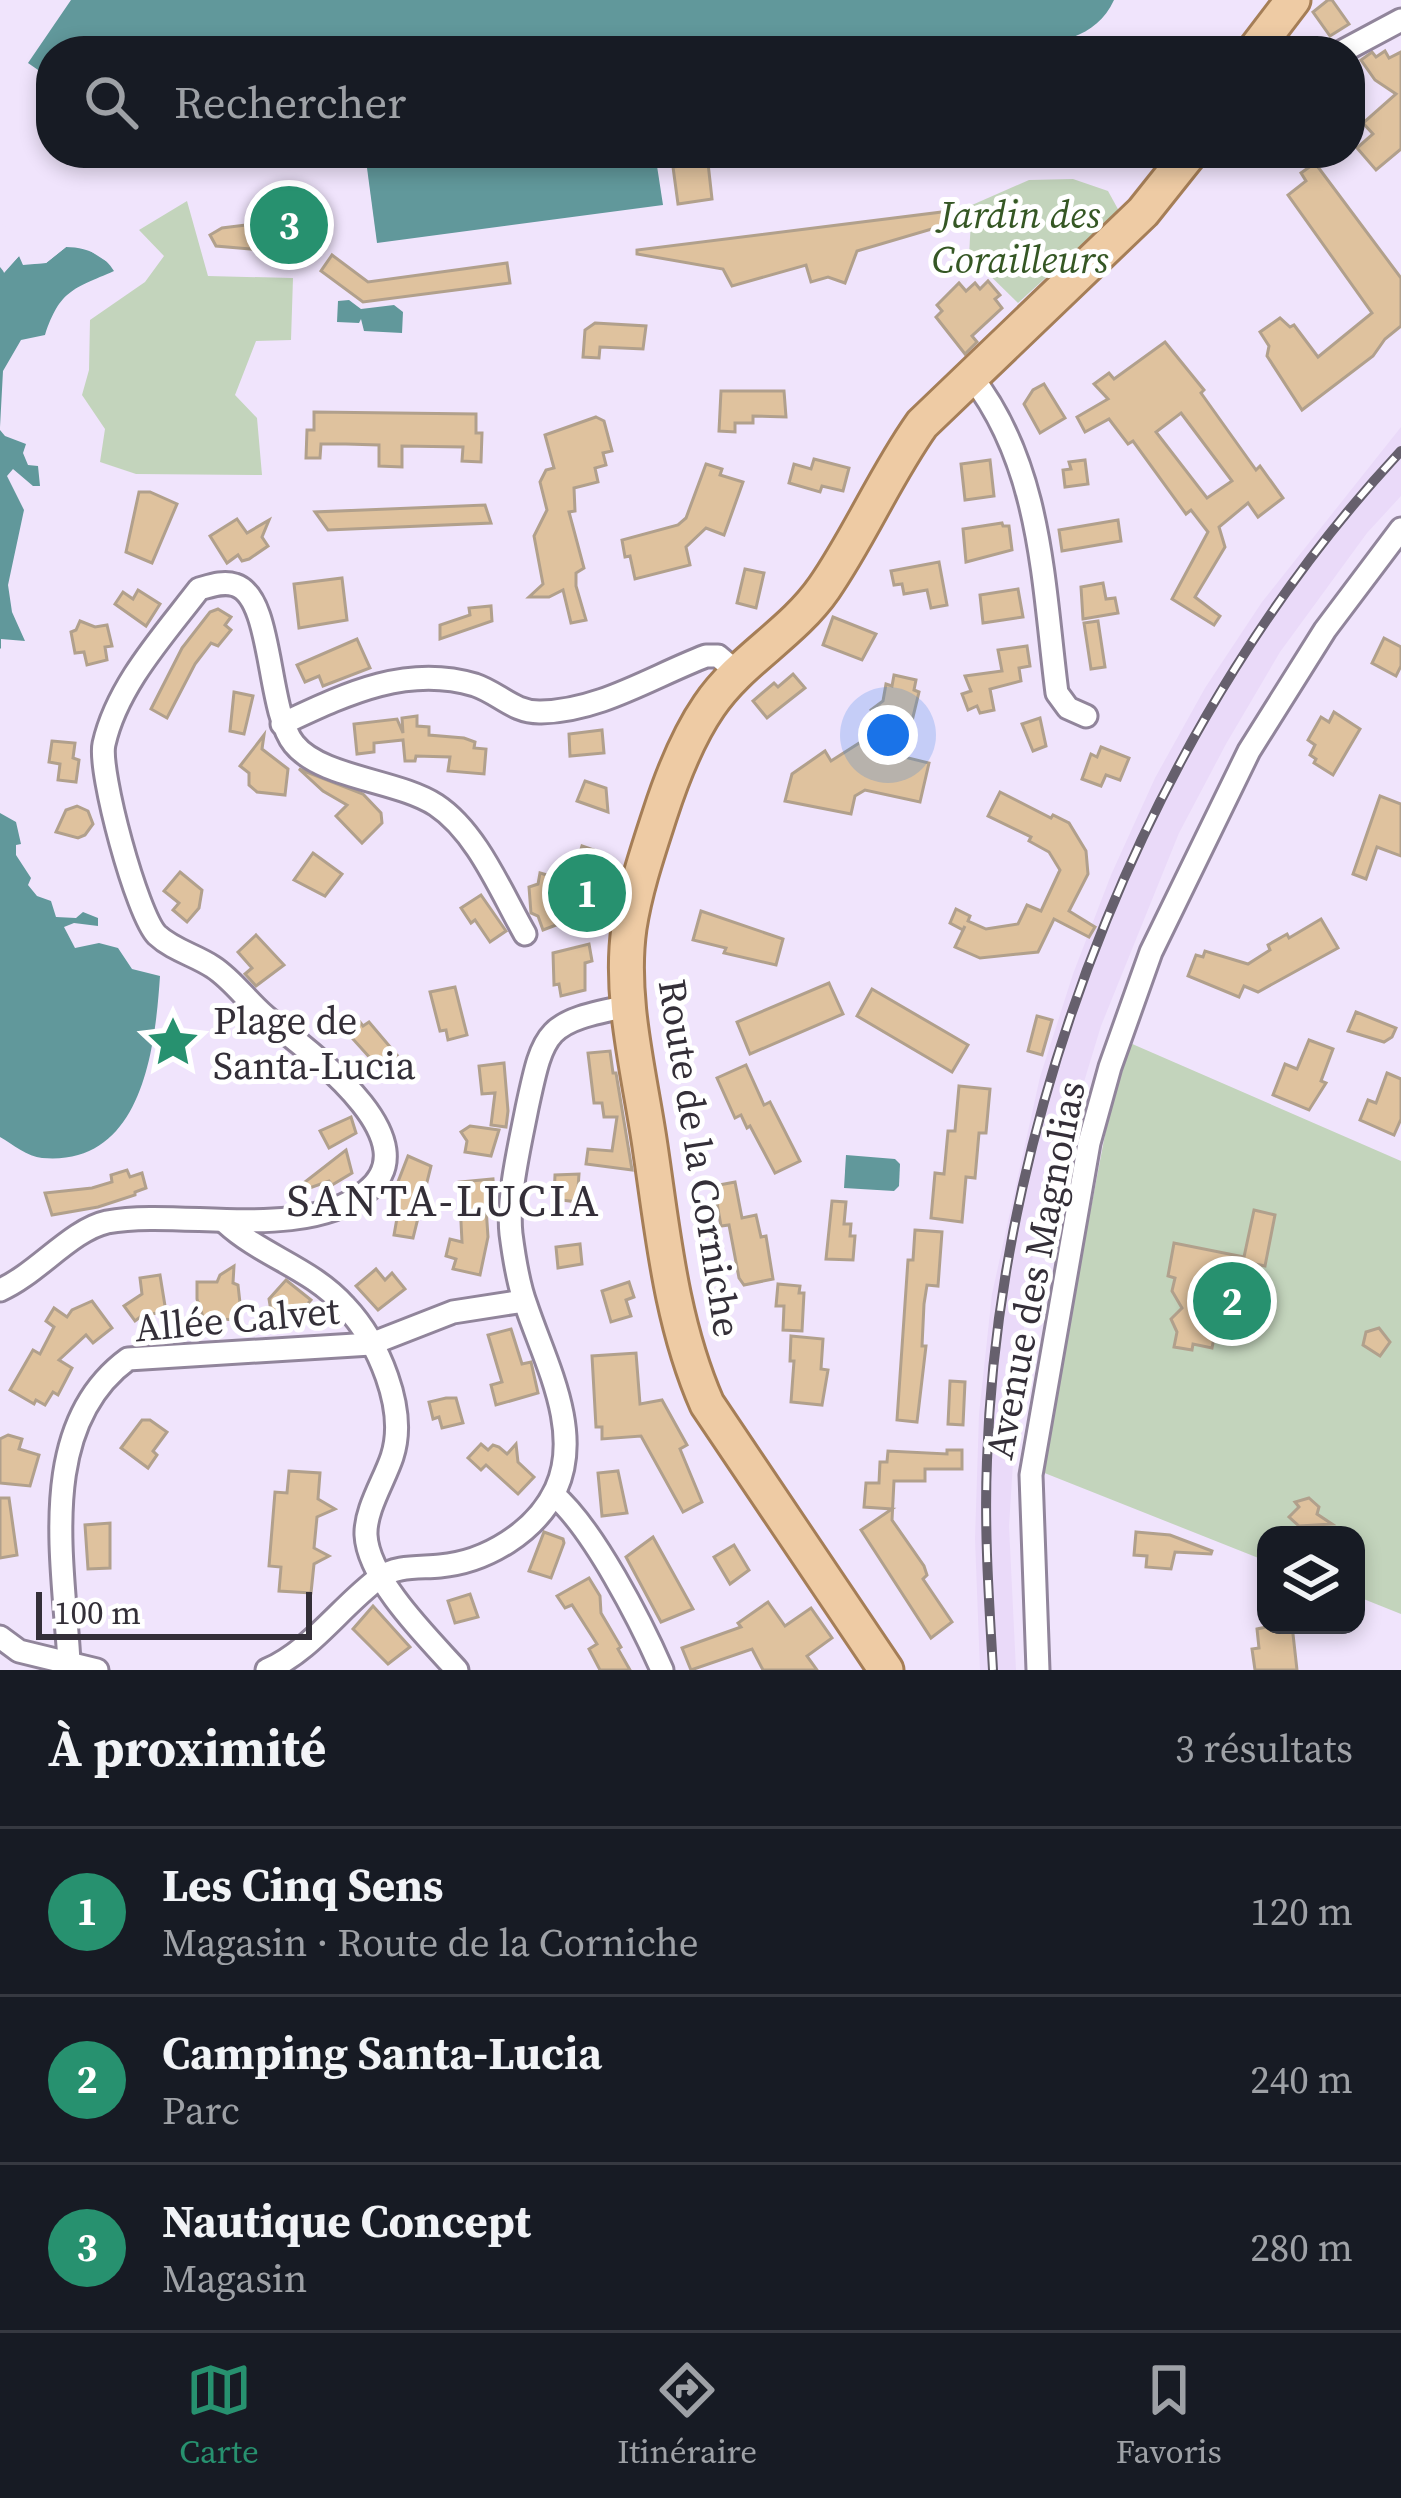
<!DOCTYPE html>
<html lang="fr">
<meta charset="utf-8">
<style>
:root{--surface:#171b24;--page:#242831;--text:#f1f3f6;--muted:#9ea1a6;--line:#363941;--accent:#27916f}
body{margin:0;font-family:"Source Serif 4",serif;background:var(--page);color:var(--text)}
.controls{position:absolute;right:36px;bottom:36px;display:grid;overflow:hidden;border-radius:24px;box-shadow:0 6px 18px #0003}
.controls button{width:108px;height:108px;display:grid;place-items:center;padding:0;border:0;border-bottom:3px solid var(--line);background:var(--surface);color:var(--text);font:60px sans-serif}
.scale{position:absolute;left:36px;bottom:30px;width:276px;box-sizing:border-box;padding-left:12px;border:6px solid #342f38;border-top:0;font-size:33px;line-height:42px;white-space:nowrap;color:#342f38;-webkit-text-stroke:9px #fff;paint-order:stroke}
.you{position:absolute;left:888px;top:735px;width:42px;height:42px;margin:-30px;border:9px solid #fff;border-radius:50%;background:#1a73e8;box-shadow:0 0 0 18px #1a73e833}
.badge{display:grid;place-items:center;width:78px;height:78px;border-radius:50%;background:var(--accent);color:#fff;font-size:39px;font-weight:700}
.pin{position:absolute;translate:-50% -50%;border:6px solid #fff;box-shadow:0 3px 12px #0006}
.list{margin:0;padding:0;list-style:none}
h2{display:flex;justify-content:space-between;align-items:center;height:156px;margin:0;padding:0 48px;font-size:51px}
h2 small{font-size:39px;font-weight:400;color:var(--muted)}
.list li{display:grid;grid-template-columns:78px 1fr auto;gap:36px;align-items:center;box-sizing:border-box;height:168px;padding:0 48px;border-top:3px solid var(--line)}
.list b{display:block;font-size:45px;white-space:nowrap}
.list p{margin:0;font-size:39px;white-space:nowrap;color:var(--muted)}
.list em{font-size:39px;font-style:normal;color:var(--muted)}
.icon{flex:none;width:66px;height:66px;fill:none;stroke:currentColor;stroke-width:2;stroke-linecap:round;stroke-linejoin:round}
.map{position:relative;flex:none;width:1401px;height:1670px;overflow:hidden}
.search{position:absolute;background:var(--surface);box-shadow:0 6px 18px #0003;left:36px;right:36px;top:36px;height:132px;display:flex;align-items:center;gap:30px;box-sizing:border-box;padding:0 42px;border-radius:48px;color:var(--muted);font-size:45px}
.sheet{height:660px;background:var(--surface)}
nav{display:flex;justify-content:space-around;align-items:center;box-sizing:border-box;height:168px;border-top:3px solid var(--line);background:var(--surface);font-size:33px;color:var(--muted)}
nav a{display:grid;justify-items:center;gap:6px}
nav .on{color:var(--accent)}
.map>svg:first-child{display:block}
.built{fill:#eadaf9}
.green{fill:#c3d4bc}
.water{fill:#61989b}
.pier{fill:#f0e4fc}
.building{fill:#dfc29e;stroke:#b1a08c;stroke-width:3;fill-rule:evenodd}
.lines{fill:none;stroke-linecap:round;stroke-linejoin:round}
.street-casing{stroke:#91859b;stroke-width:27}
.primary-casing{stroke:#a57e57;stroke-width:39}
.street{stroke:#fff;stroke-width:21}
.primary{stroke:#eecba4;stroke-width:33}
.rail-casing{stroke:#66606d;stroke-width:10}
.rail{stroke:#fff;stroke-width:6;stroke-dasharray:18;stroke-linecap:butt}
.labels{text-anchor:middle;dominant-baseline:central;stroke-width:10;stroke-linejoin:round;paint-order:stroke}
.park-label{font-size:39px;font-style:italic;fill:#355724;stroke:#fff}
.poi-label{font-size:39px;fill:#342f38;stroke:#fff;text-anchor:start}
.street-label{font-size:39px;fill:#342f38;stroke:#fff}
.quarter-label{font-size:45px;letter-spacing:3px;fill:#342f38;stroke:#fff}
</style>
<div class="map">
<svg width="1401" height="1670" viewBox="0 0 1401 1670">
<rect width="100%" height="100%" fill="#f0e4fc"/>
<polygon class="built" points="1401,427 1401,496 1367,533 1280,652 1226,744 1179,833 1101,1026 1034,1246 1019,1368 1009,1526 1016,1670 980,1670 975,1539 979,1414 992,1294 1040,1077 1073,974 1111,875 1155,778 1205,688 1262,602"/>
<g class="green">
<polygon points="1073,179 1108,191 1119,211 1018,303 969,255 972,205 1029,180"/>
<polygon points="187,201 208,276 293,278 291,340 256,341 235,395 257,418 262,475 136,474 100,462 105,429 82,395 89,370 90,320 145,282 164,256 139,230"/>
<polygon points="1130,1043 1401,1161 1401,1614 1356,1596 1356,1535 1266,1535 1266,1561 1042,1472 1084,1207 1091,1208 1112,1098"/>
</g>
<g class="water">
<path d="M71,0h1043c-20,44 -69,44 -111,51h-952v20l-6,-4 -4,5 -13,-9z"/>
<polygon points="365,153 655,153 663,205 377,243"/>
<path d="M66,247c19,0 38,7 48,24 -41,18 -54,19 -69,64l-24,5 -18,31 -3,56v-160l4,5 16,-17 3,9 23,-1z"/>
<polygon points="349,300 361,309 394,305 403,312 402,333 364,331 361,319 359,323 337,322 338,301"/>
<polygon points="0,430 5,436 26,444 23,453 28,465 38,466 40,486 33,486 13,469 7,476 24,510 8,585 12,612 25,641 1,639 1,649 0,648"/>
<path d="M0,813l16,9 5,22 -5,1v10l15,23 -3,7 9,11 14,5 5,16 20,1 7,-6 15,6v8l-24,-3 -10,4 11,21 24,-5 19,5 14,21 28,7c-5,74 -18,191 -118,182 -14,-1 -30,-14 -42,-21z"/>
<polygon points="846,1155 895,1159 900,1164 899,1186 894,1191 844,1188"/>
</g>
<polygon class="pier" points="0,217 20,231 2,261 5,263 18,249 24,251 27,258 44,257 66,241 86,242 113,258 109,263 84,247 66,247 46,263 23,265 19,256 4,273 0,256 14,232 0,223"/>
<g class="building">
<polygon points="1328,0 1332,0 1349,24 1330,36 1313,12"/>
<polygon points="1385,51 1389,58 1401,52 1401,149 1376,170 1357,148 1373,134 1363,123 1396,94 1375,80 1361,60 1372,52 1376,57"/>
<polygon points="708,163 712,199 678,204 673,167"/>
<polygon points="1315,163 1401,278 1401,326 1385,339 1373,356 1302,410 1267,356 1269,346 1260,332 1280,318 1290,327 1294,325 1318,357 1372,313 1288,195 1306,181 1301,173"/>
<polygon points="298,194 306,254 216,246 210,235 222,228 269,222 266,197"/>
<polygon points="974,208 976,216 857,251 845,283 828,277 811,282 806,265 732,286 723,269 637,254 637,250"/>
<polygon points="332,255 368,282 507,263 510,283 363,302 321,271"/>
<polygon points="988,281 1000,295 995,299 1002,308 972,336 977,342 965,354 936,317 942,311 937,305 959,283 966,291 975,283 980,289"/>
<polygon points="595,323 646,326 643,349 600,347 599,358 583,357 585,330"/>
<path d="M1165,342l39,48 -3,3 55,77 4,-4 23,32 -25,19 -10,-14 -29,24 6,20 -30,50 25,19 -6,9 -42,-26 36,-67 -17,-22 -5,4 -53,-73 -5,3 -19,-25 -24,13 -8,-15 31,-18 -14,-15 15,-11 5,6zM1181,413l51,68 -25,17 -51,-66z"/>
<polygon points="1044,384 1065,418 1040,433 1024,404 1033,390"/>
<polygon points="721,391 784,391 786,417 753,416 753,423 735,423 735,432 719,431"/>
<polygon points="314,412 476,414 476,433 482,433 481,462 462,461 463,447 402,446 402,467 379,466 379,445 346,444 321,444 320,458 306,458 307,430 314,430"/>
<polygon points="596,417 604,421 612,451 603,453 606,465 595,468 598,482 574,488 575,511 569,512 584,568 576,573 576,586 586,620 571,623 563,590 549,597 529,597 543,584 534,536 547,510 540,482 546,470 554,468 545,435"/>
<polygon points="814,459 849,468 843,491 822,486 820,492 789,483 794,464 811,469"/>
<polygon points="990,460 994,496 965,500 961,464"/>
<polygon points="1085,460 1088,484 1065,487 1063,470 1071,469 1069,462"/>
<polygon points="706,464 722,469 720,475 743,482 724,535 706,528 686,547 690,565 635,579 630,556 625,557 622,540 678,525 686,518"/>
<polygon points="139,492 150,492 177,504 152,563 126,552"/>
<polygon points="485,505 491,523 328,530 315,512"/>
<polygon points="237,519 247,533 269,520 262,537 268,546 249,559 242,561 238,555 227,563 210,536"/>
<polygon points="1118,520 1121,541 1062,551 1059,530"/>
<polygon points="1002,523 1003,526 1009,526 1012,550 966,562 963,529"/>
<polygon points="939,562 947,605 931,608 927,590 904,594 902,584 894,585 891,571"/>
<polygon points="745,569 764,573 756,608 737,603"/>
<polygon points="342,578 347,620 299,628 294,584"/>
<polygon points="1103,583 1106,599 1115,598 1118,613 1083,619 1081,587"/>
<polygon points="1018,589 1023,617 983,623 980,595"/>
<polygon points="138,590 160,604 146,626 115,604 123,592 133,599"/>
<polygon points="491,606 492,621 440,639 440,625 470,615 469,608"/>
<polygon points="218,609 231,617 225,625 231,630 218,646 211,643 195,664 167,718 151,709 182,648 210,612"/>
<polygon points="833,617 876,634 862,660 823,645"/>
<polygon points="80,621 95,627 107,625 112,646 105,647 107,660 87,665 84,652 75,653 71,632 76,630"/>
<polygon points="1098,621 1105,667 1091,669 1084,623"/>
<polygon points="1384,638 1401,647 1401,666 1396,676 1372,663"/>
<polygon points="357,639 370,668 323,686 319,676 305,682 297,665"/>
<polygon points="1027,646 1030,666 1019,668 1021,681 990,689 994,710 980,713 977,706 968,710 962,694 971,691 965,676 1002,671 998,650"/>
<polygon points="793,674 805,688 767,718 753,701 774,683 778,687"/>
<polygon points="894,675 916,680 914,690 919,692 912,721 905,720 896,755 929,763 920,802 865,790 855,796 851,814 785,801 792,774 825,751 831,761 867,738 861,728 876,719 871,710 883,701 886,684 892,686"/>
<polygon points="234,692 253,696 244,734 230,731"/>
<polygon points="1334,712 1360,729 1333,775 1314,763 1316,759 1310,755 1315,745 1308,740 1321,717 1329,722"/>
<polygon points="417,716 417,726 429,727 429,735 464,738 475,742 474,748 486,749 484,774 448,771 450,757 416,756 415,761 405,761 403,740 374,743 374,752 357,754 354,724 397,719 403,733 402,718"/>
<polygon points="1040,718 1046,746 1033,751 1022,724"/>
<polygon points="602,730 604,753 570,756 569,734"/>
<polygon points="264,735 262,749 288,769 285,795 257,792 249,785 249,773 240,766"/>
<polygon points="52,741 75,743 73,758 79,760 76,782 58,780 60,764 49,762"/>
<polygon points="1101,747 1129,758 1120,780 1106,775 1101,786 1082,779 1091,754 1097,757"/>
<polygon points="299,769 363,794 381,813 382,823 362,843 336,816 347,805 323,791"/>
<polygon points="585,781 606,788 608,812 577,801"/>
<polygon points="1000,792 1051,818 1053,815 1069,823 1086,851 1088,874 1069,911 1095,927 1089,937 1054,919 1038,952 980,958 955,947 965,926 963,930 950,923 956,909 970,916 968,921 986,929 1018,924 1027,905 1041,911 1060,870 1049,852 1029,841 1031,837 988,816"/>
<polygon points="1380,796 1401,804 1401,856 1377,847 1366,879 1353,874"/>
<polygon points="77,806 88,811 93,824 85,835 78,838 56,832 66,810"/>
<polygon points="582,846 605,854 593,889 593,911 543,930 538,916 531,913 529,887 538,884 540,873 571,882"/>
<polygon points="313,853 342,874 325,896 294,880"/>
<polygon points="180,872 202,890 199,908 187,922 173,910 179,903 164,891"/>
<polygon points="481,895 506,931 490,942 475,920 471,923 461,908"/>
<polygon points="701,911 783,939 776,965 724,953 726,948 693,940"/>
<polygon points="1321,919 1338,948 1258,992 1244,986 1239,997 1188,976 1196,955 1203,957 1205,951 1248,964 1270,950 1268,945 1287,934 1289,938"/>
<polygon points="256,935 284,965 256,986 245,974 252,968 238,952"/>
<polygon points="589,944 592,961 585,963 585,990 561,996 559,984 554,985 553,953"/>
<polygon points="829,983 843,1014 750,1054 737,1022"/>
<polygon points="455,987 467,1035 448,1040 446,1030 440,1031 430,992"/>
<polygon points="872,989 968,1045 952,1072 857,1016"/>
<polygon points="1356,1012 1396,1028 1392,1037 1384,1042 1348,1031"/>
<polygon points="1037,1016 1052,1020 1042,1055 1028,1051"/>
<polygon points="356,1017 363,1026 369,1022 397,1055 380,1069 343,1028"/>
<polygon points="1309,1040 1333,1049 1321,1081 1326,1083 1309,1110 1273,1095 1285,1064 1297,1069"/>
<polygon points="610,1051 613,1073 616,1073 632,1170 586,1164 588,1149 612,1151 617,1117 604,1117 602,1103 594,1103 588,1053"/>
<polygon points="504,1063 508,1111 506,1127 491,1125 495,1093 482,1094 479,1066"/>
<polygon points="746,1065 764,1105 770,1102 800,1161 775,1173 750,1126 747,1128 741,1115 735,1118 717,1078"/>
<polygon points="1387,1073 1401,1079 1401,1119 1394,1135 1360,1120 1368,1100 1376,1103"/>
<polygon points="959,1086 990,1089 986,1133 979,1133 975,1178 966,1177 962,1222 931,1218 935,1173 944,1174 948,1131 955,1131"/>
<polygon points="351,1117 356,1133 329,1148 320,1131"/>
<polygon points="470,1126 499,1130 491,1156 465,1152 467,1141 461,1132"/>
<polygon points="346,1150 352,1173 332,1185 329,1181 287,1196"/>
<polygon points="408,1156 431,1166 413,1238 394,1235 399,1207 389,1205"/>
<polygon points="127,1170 130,1177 142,1173 146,1188 135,1192 135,1195 98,1207 52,1215 45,1193 92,1188 112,1182 111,1175"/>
<polygon points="579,1174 577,1202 554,1199 555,1175"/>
<polygon points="493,1179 495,1206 486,1207 488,1237 480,1275 453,1269 456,1259 446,1256 450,1239 462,1242 459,1182"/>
<polygon points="735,1182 742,1218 756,1215 761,1237 766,1236 773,1279 744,1285 739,1278 729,1225 721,1226 714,1186"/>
<polygon points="832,1201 846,1202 844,1224 851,1224 850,1236 855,1236 853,1260 826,1259"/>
<polygon points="1254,1210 1275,1215 1265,1266 1246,1262 1239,1291 1249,1294 1241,1326 1233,1320 1230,1335 1215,1333 1212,1348 1193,1344 1192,1350 1174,1347 1177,1332 1171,1319 1182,1308 1172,1291 1175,1278 1168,1276 1174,1243 1244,1257"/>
<polygon points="915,1230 942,1232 938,1286 927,1285 924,1304 922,1346 926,1346 917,1422 897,1420 908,1260 913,1260"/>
<polygon points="580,1244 582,1264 558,1268 556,1247"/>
<polygon points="234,1266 233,1283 238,1285 240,1303 233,1320 203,1317 197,1299 197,1282 217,1282 220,1275"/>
<polygon points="376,1269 385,1280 392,1273 405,1289 378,1310 356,1286"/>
<polygon points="160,1275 166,1312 143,1315 135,1321 124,1306 142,1294 140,1278"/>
<polygon points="286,1280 311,1300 293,1320 281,1321 271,1311 269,1299"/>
<polygon points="629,1282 634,1297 626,1300 631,1316 611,1322 602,1291"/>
<polygon points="778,1284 800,1286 799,1293 804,1293 802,1331 783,1330 784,1306 776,1306"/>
<polygon points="92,1301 112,1328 93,1343 86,1335 59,1360 72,1368 58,1395 53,1392 45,1405 36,1400 34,1404 10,1390 33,1350 40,1354 54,1327 46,1321 54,1308 67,1317 72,1310"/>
<polygon points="1379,1328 1390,1342 1380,1356 1363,1345 1366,1332"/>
<polygon points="511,1329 522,1364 531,1362 538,1393 496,1405 491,1385 502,1382 488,1335"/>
<polygon points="791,1336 823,1339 821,1369 828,1370 822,1405 791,1402 794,1361 790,1361"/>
<polygon points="636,1353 640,1404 662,1400 687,1445 680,1449 702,1502 683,1512 641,1436 602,1439 602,1427 596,1427 592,1356"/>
<polygon points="950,1381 965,1382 963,1425 948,1424"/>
<polygon points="446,1398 456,1398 463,1423 442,1428 439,1417 433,1419 429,1402"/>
<polygon points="142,1420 150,1420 167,1432 153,1451 157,1455 148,1468 121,1448"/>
<polygon points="8,1435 22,1439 19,1449 39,1455 30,1486 0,1483 0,1439"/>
<polygon points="481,1444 488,1450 493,1445 499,1447 507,1454 516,1444 518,1462 534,1477 518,1494 486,1465 481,1470 468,1458"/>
<polygon points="947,1450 962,1450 962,1469 925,1469 925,1481 894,1481 892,1520 924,1566 927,1575 923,1579 952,1622 931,1638 861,1530 892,1509 864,1507 866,1483 879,1483 880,1462 887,1462 888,1451 947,1454"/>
<polygon points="289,1471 320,1473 318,1499 335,1509 317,1517 314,1548 329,1556 314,1564 311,1593 279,1591 281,1567 269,1566 275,1492 287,1493"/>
<polygon points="618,1471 627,1513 602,1516 598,1473"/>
<polygon points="0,1498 9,1498 17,1555 0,1558"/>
<polygon points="1309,1498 1319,1507 1317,1514 1332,1524 1299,1526 1289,1517 1299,1507 1295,1502"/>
<polygon points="110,1523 110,1568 88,1569 85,1525"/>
<polygon points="544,1532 563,1539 564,1543 551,1578 529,1571"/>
<polygon points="1136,1532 1170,1535 1212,1551 1211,1554 1175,1552 1171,1569 1146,1567 1147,1556 1134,1555"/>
<polygon points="653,1537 693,1609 661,1622 626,1557"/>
<polygon points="734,1545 749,1570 730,1584 714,1557"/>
<polygon points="589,1578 600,1596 601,1613 621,1647 618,1649 630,1670 600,1670 589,1649 597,1644 572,1605 565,1608 557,1596"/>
<polygon points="470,1594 478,1617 455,1623 448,1601"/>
<polygon points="768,1602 785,1626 811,1608 832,1638 807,1656 817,1670 763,1670 752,1649 691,1670 682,1648 741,1627 738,1623"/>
<polygon points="373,1606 410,1647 388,1664 353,1629"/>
<polygon points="1275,1625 1292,1625 1297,1670 1255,1670 1252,1649 1259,1648 1257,1629"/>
</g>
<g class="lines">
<g class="street-casing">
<g id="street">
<polyline points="1343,51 1401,20"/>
<path d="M971,376c71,90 72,208 86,317l11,15 18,8"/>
<path d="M282,724c62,-29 124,-60 193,-39 24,8 39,28 66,27 59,-1 112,-36 165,-56h12l20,17"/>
<path d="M226,1223c36,33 85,45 119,83 33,35 63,103 47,151 -8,24 -27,53 -26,78 2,44 62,103 91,135"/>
<path d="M0,1290c37,-16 71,-60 107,-68 73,-14 196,21 260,-31 66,-53 -65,-145 -101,-174 -19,-16 -33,-37 -53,-50 -18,-12 -40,-17 -56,-32 -20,-20 -59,-164 -53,-191 13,-58 59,-108 95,-155 11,-3 24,-8 36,-4 39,12 31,124 59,159 27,34 104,36 142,61 41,27 65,87 89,129"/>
<path d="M554,1495c39,33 87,127 108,175"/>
<polyline points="0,1637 19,1651 97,1670"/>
<path d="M69,1662c-5,-98 -34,-235 59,-303l243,-15 82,-32 71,-11"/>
<path d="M267,1670c44,-19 74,-64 112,-92 17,-13 41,-10 61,-12 46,-4 96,-34 116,-77 27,-59 -12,-129 -30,-184 -8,-21 -12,-48 -15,-71 -4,-36 9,-90 16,-126 17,-80 19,-86 102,-102"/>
<polyline points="1038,1670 1031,1475 1089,1143 1110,1067 1151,952 1249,751 1325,630 1401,529"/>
</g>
</g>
<g class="primary-casing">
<g id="primary">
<polyline points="1254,51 1293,0"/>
<path d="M886,1670l-179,-266c-36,-82 -44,-170 -57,-258 -10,-70 -31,-147 -21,-218 6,-39 19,-77 31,-114 12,-37 27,-76 49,-108 31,-46 83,-72 115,-118 36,-52 61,-112 98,-164l221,-212 47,-59"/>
</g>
</g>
<use href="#street" class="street"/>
<use href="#primary" class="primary"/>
<g class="rail-casing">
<path id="rail" d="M993,1670c-4,-70 -9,-140 -6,-210 12,-358 169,-747 414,-1009"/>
</g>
<use href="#rail" class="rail"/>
</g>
<defs>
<g id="sight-bare" transform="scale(4.14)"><path d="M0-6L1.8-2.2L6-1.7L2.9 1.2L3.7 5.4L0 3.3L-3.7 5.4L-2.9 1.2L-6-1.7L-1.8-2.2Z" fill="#27916f" stroke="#fff" stroke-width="2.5" paint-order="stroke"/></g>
</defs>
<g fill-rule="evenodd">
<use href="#sight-bare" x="173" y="1042"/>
</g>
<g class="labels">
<g class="park-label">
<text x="1020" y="214">Jardin des<tspan x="1020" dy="45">Corailleurs</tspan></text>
</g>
<g class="poi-label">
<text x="213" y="1020">Plage de<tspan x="213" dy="45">Santa-Lucia</tspan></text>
</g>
<g class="street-label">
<text transform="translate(700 1158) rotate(81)">Route de la Corniche</text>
<text transform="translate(1035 1270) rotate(-79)">Avenue des Magnolias</text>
<text transform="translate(237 1319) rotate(-5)">Allée Calvet</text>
</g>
<g class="quarter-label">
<text x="444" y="1200">SANTA-LUCIA</text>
</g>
</g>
</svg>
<div class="controls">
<button><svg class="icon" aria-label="layers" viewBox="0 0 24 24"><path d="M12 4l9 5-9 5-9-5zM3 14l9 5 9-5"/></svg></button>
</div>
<div class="scale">100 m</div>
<div class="you"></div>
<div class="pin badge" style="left:587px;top:893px">1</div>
<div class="pin badge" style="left:1232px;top:1301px">2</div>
<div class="pin badge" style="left:289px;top:225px">3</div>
<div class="search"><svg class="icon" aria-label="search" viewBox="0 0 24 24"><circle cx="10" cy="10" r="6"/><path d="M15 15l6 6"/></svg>Rechercher</div>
</div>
<section class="sheet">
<h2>À proximité<small>3 résultats</small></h2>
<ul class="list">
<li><span class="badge">1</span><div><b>Les Cinq Sens</b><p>Magasin · Route de la Corniche</p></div><em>120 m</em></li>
<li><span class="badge">2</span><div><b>Camping Santa-Lucia</b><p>Parc</p></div><em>240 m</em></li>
<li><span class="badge">3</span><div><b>Nautique Concept</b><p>Magasin</p></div><em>280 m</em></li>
</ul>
</section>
<nav>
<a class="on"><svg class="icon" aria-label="map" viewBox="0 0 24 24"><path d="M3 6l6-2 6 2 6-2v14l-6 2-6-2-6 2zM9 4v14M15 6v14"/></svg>Carte</a>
<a><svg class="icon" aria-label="directions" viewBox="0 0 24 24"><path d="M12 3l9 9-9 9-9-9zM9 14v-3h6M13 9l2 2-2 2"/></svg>Itinéraire</a>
<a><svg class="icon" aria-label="saved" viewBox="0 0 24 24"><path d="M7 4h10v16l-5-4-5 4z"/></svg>Favoris</a>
</nav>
